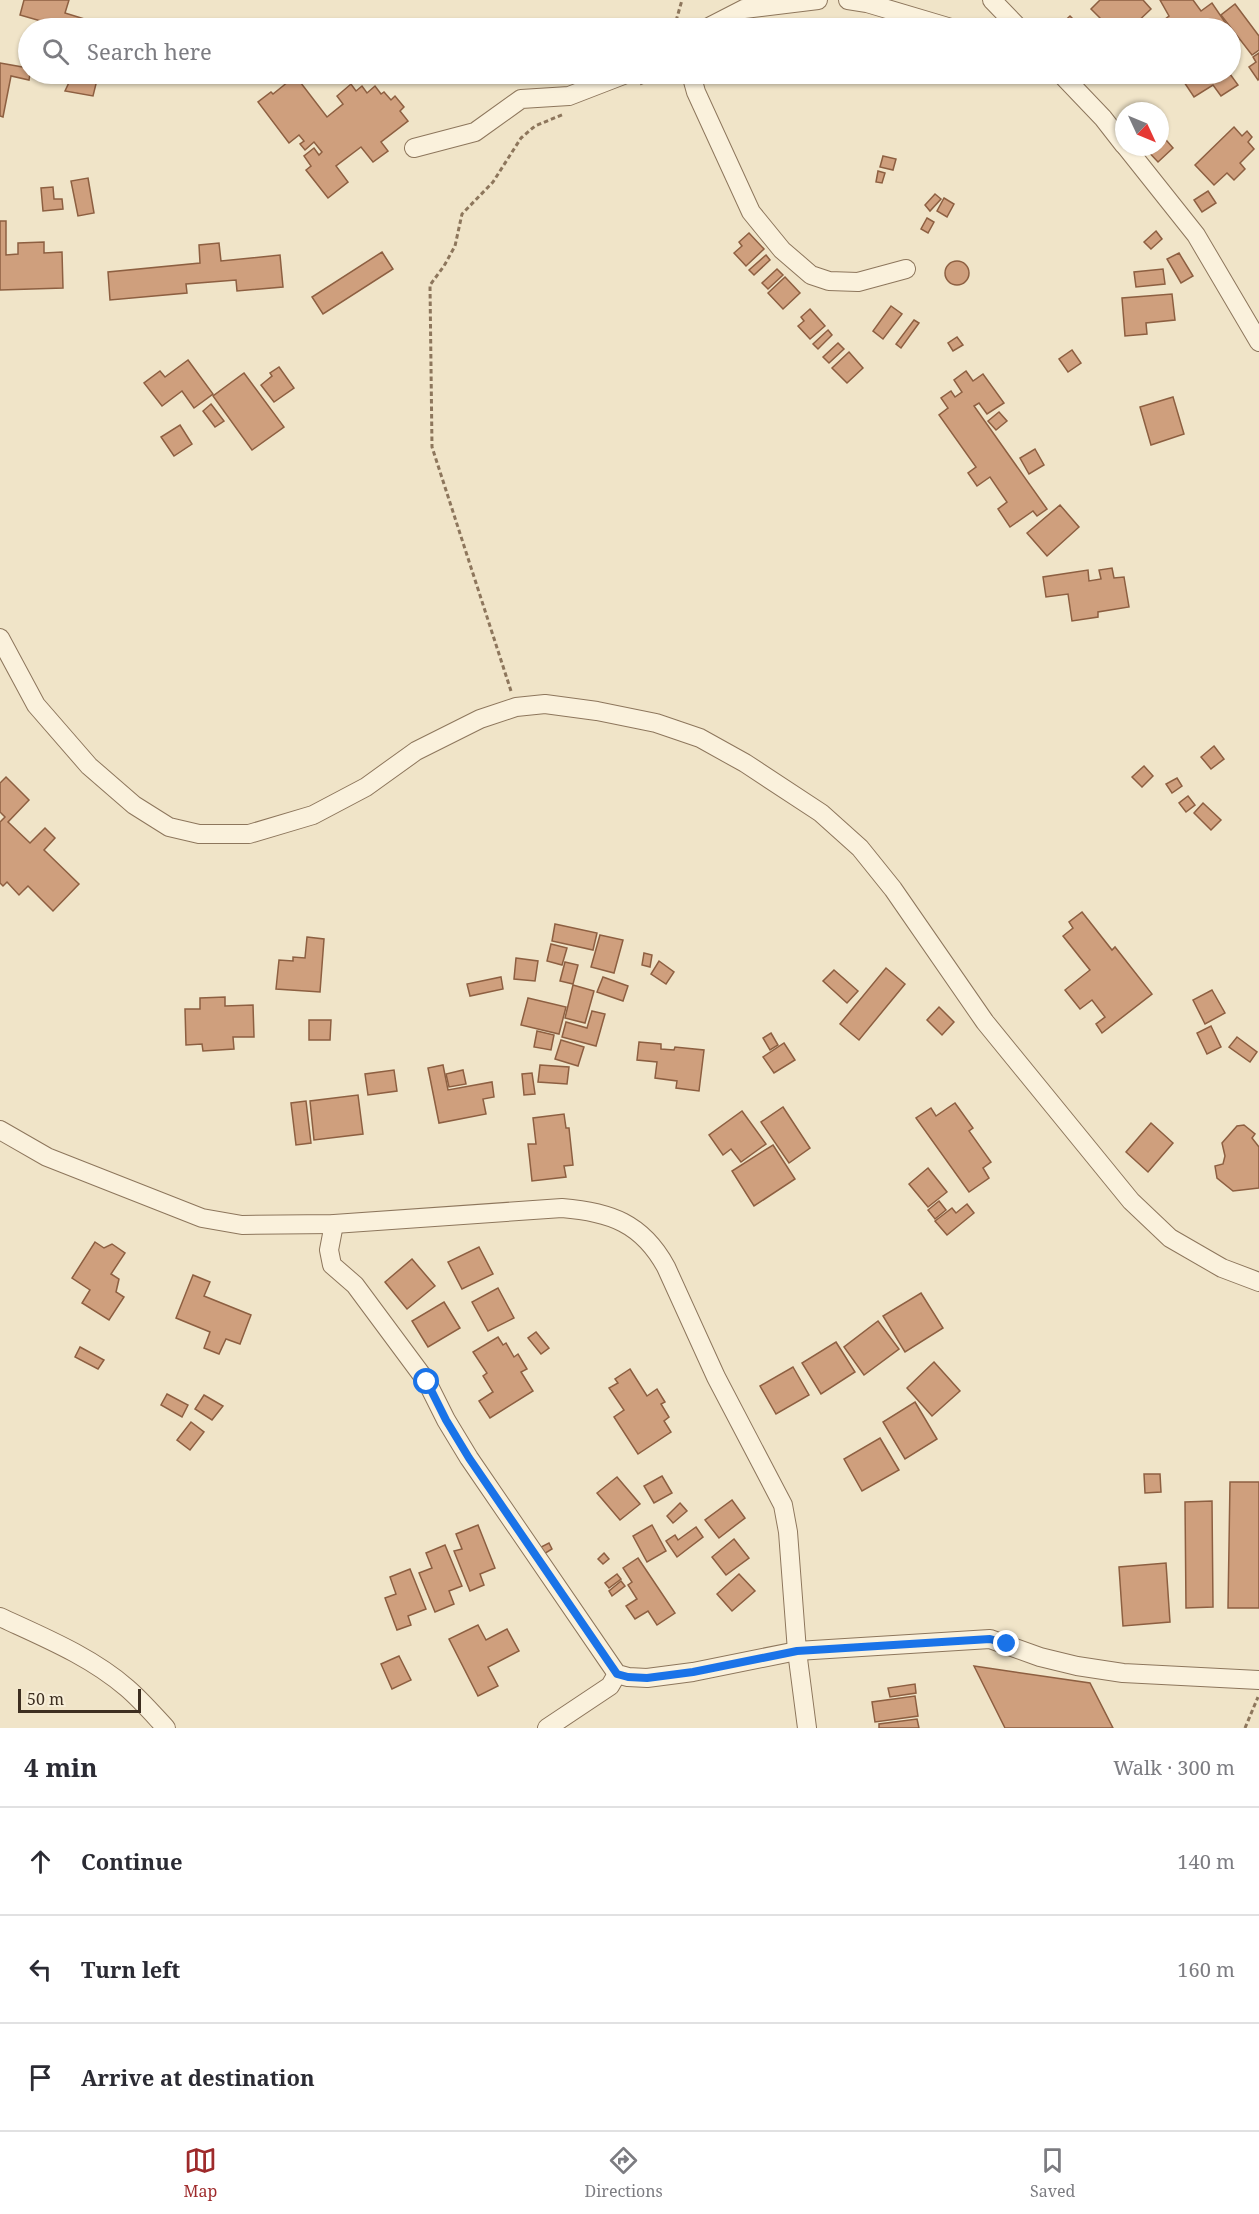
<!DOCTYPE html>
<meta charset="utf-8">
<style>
:root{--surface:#fff;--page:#f7f7f7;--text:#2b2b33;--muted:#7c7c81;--line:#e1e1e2;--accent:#9e2a2b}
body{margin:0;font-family:"Noto Serif",serif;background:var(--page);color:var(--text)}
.compass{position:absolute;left:1115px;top:102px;width:54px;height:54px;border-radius:50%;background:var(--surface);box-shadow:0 2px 4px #0004;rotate:134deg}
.scale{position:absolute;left:18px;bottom:15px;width:123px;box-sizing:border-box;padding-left:6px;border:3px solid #3d2e20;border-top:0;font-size:16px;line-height:21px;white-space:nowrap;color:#3d2e20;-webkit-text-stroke:4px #f7eed8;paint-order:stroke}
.stop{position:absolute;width:18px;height:18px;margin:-14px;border:4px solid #1a73e8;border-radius:50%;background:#fff}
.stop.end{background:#1a73e8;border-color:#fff;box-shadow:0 2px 6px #0008}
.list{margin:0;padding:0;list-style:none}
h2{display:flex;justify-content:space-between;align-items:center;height:78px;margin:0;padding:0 24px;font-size:26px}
h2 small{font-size:20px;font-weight:400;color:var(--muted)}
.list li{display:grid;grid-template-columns:39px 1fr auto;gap:18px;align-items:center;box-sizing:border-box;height:108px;padding:0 24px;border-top:2px solid var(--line)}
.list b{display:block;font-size:22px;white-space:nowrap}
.list em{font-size:20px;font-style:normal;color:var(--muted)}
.icon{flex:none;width:33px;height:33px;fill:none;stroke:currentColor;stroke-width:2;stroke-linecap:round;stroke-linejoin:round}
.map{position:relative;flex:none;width:1259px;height:1728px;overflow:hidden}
.search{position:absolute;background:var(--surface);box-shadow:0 2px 4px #0004;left:18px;right:18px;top:18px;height:66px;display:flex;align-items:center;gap:15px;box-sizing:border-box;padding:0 21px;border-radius:33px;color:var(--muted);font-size:22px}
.sheet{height:402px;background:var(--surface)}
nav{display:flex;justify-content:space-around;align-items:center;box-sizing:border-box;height:84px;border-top:2px solid var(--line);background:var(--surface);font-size:16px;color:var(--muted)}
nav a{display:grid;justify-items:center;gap:3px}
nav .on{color:var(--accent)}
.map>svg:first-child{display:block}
.building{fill:#cf9f7d;stroke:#8d5f41;stroke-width:1.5}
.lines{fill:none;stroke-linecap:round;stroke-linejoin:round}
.minor-casing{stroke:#8d765c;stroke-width:20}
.path{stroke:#8d765c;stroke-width:3;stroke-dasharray:4.5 3;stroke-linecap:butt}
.minor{stroke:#faf1dc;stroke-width:18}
.route{stroke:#1a73e8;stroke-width:8}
</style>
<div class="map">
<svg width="1259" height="1728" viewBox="0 0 1259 1728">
<rect width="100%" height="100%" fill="#f0e4c8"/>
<g class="building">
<polygon points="24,0 69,0 65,13 104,25 103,28 65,28 20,15"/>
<polygon points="1100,0 1143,0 1151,9 1131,28 1110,28 1091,9"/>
<polygon points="1160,0 1193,0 1201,11 1212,3 1229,28 1170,28 1164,20 1169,16"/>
<polygon points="1235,4 1259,36 1259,50 1252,55 1221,15"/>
<polygon points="1070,16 1082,28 1057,28"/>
<polygon points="1259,53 1259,79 1258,80 1249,67 1256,62 1253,57"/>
<polygon points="0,63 28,68 30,74 29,80 11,76 3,117 0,116"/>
<polygon points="73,74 98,76 93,96 65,91"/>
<polygon points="291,74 294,74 327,117 343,104 337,96 351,84 356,91 362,86 367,93 375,86 381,94 384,92 391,100 395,96 404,107 400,111 408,121 381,142 388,151 373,162 361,147 336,166 348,182 328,198 306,170 311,166 304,156 314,148 319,155 322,152 314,142 305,150 300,144 304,141 299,135 289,143 258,102 271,92 273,94 294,77"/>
<polygon points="1191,74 1230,74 1238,85 1221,96 1213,85 1194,97 1182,79"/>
<polygon points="1234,127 1242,136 1247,131 1252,137 1248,142 1254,149 1240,163 1245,169 1234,180 1227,173 1214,185 1195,165"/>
<polygon points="1160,133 1173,148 1158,162 1144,147 1160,147"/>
<polygon points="883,156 896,159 893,170 880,167"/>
<polygon points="878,171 885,173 882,183 876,182"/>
<polygon points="88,178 94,213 78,216 71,181"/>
<polygon points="53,187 54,199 62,199 63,209 43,211 41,188"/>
<polygon points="1208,191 1216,203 1202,212 1194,200"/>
<polygon points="935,194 941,199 930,211 925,205"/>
<polygon points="944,198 954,204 947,217 937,211"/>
<polygon points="927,218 934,222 928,233 921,229"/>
<polygon points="0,221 6,221 6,255 18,254 18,243 44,242 44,253 62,252 63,288 0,290"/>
<polygon points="1156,231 1162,239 1151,249 1144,242"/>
<polygon points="749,233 764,249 746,266 734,253 742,246 739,242"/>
<polygon points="219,243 221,261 280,255 283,287 237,291 236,280 186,284 187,293 110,300 108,272 200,263 199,245"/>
<polygon points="382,252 393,269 323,314 312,297"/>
<polygon points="1179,253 1193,276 1181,283 1167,259"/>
<polygon points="766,255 770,260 754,275 749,270"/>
<circle cx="957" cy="273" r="12"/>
<polygon points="777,269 783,275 768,289 762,283"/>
<polygon points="1163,269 1165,284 1136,287 1134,272"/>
<polygon points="785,277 800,293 783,309 768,293"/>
<polygon points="1172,294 1175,320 1146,323 1147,334 1125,336 1122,298"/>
<polygon points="891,306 902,314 883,339 873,331"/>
<polygon points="810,309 825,326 810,339 798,326 804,321 801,317"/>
<polygon points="914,320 919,323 901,348 896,344"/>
<polygon points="828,330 832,335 818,349 813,344"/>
<polygon points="957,337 963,345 953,351 948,343"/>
<polygon points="838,343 844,349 829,363 823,357"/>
<polygon points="1072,350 1081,363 1068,372 1059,359"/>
<polygon points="849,352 863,368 847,383 832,368"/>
<polygon points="188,360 213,394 194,408 182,391 162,406 144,383 160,371 165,377"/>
<polygon points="279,367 294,388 274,402 261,385 272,376 270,373"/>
<polygon points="966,371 973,381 983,374 1004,403 987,414 979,403 974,406 1047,509 1037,516 1033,511 1010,527 998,509 1007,502 990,477 977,486 968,473 976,467 939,415 948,408 941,398 951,391 955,397 962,392 954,380"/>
<polygon points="244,373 284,427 252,450 213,396"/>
<polygon points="1173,397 1184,434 1151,445 1140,407"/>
<polygon points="211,404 224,421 215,427 203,411"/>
<polygon points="999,412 1007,421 996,430 988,421"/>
<polygon points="180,425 192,444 174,456 161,437"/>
<polygon points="1035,449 1044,465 1029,474 1020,458"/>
<polygon points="1060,505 1079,527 1047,556 1027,533"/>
<polygon points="1112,568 1114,578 1124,577 1129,607 1098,612 1098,617 1072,621 1068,594 1046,597 1043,577 1088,570 1089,581 1101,579 1099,570"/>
<polygon points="1214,746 1224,759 1211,769 1201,757"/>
<polygon points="1144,766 1153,776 1142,787 1132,777"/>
<polygon points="6,777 29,800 8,822 30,843 45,828 55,838 44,850 79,884 53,911 28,886 19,895 7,882 3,886 0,883 0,822 5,817 0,812 0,783"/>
<polygon points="1177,778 1182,786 1172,793 1166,784"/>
<polygon points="1188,796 1195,805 1186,812 1179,803"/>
<polygon points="1203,803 1221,820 1211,830 1194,813"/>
<polygon points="1082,912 1112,950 1115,947 1152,994 1102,1033 1096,1024 1105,1017 1092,1000 1080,1009 1065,990 1090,970 1063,936 1073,928 1069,922"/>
<polygon points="555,924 597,933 593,950 552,941"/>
<polygon points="600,935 623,940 614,973 591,967"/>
<polygon points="307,937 324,939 320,992 276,989 279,960 293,961 293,957 305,958"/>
<polygon points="551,944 567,948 562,965 547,961"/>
<polygon points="644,953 652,955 650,967 642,965"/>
<polygon points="516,958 538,961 535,981 514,979"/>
<polygon points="659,961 674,972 666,984 651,974"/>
<polygon points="565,962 578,965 573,984 560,981"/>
<polygon points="886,968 905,984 859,1040 840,1024"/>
<polygon points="834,970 858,991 847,1003 823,981"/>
<polygon points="501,977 503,989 470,996 467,984"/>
<polygon points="603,977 628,986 623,1001 597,992"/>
<polygon points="573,985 594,991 585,1023 565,1018"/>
<polygon points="1212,990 1225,1013 1205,1024 1193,1000"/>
<polygon points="225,997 225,1006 253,1005 254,1037 233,1037 234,1049 203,1051 202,1044 186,1045 185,1009 200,1009 200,998"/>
<polygon points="528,998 566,1007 559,1034 521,1025"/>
<polygon points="939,1007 954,1022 942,1035 927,1020"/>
<polygon points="592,1011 605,1014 596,1046 562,1037 566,1022 587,1028"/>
<polygon points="309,1020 331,1020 330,1040 309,1040"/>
<polygon points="1211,1026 1221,1047 1207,1054 1197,1033"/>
<polygon points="537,1031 554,1035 551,1050 534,1047"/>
<polygon points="771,1033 778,1045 770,1050 763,1038"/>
<polygon points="1237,1037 1257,1052 1250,1062 1229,1047"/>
<polygon points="561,1040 584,1047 578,1066 555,1059"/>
<polygon points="639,1042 661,1044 661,1049 674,1050 675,1047 704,1050 699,1091 676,1088 677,1081 655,1078 657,1062 637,1060"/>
<polygon points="784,1043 795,1060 774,1073 763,1057"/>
<polygon points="443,1065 448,1090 492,1082 494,1097 483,1099 486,1114 439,1123 428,1068"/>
<polygon points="540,1065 569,1067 567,1084 538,1082"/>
<polygon points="394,1070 397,1091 368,1095 365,1074"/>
<polygon points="463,1070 466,1084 449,1087 446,1074"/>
<polygon points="532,1073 535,1094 524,1095 522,1074"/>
<polygon points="358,1095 363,1134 314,1140 310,1101"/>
<polygon points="306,1101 311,1143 296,1145 291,1103"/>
<polygon points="955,1103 973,1128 969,1131 991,1162 983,1168 989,1178 969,1192 916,1118 931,1108 936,1116"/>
<polygon points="783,1107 810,1148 789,1163 761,1122"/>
<polygon points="742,1111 766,1144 741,1162 731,1149 723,1155 709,1135"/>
<polygon points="564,1114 566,1128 569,1128 573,1165 564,1166 566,1177 532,1181 528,1144 536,1144 533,1118"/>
<polygon points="1151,1123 1173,1143 1148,1172 1126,1152"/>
<polygon points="1244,1125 1255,1134 1252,1138 1259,1147 1259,1188 1233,1191 1217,1178 1215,1166 1223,1164 1225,1156 1222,1143 1237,1126"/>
<polygon points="773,1145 795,1179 754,1206 732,1171"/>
<polygon points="928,1168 947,1192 928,1207 909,1184"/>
<polygon points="939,1201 946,1210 935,1219 928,1210"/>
<polygon points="967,1204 974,1213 947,1235 935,1221 952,1208 956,1213"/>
<polygon points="95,1242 104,1248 112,1244 125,1253 111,1274 119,1279 116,1292 124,1297 109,1320 82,1303 90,1290 72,1278"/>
<polygon points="479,1247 493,1274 462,1289 448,1262"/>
<polygon points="412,1259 435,1286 407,1309 385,1282"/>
<polygon points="193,1275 210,1282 204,1296 251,1315 240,1344 226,1339 219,1354 204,1348 210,1332 176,1318"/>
<polygon points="498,1288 514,1318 488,1331 472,1302"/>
<polygon points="921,1293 943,1328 905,1352 883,1316"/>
<polygon points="444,1302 460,1328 428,1347 412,1321"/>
<polygon points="878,1321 899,1349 864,1375 844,1347"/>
<polygon points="536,1332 549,1348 541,1354 528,1338"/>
<polygon points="498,1337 503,1345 506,1343 514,1357 518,1354 527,1369 521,1372 533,1391 490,1418 479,1401 493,1392 483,1376 487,1373 473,1352"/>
<polygon points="836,1342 855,1372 821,1394 802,1363"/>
<polygon points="80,1347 104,1360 98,1369 75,1357"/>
<polygon points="934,1362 960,1391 932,1416 907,1388"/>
<polygon points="793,1367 809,1395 776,1414 760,1386"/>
<polygon points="630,1369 647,1396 657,1389 665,1402 661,1404 669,1417 664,1421 671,1432 638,1454 614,1417 624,1410 609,1388 618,1383 615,1379"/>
<polygon points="167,1394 188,1405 182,1417 161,1405"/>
<polygon points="204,1395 223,1406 212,1420 195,1409"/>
<polygon points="915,1402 937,1439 905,1459 883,1422"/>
<polygon points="191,1422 204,1432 190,1450 177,1440"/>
<polygon points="880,1438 899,1470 862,1491 844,1459"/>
<polygon points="1144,1474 1160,1474 1161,1492 1145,1493"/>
<polygon points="662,1476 672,1493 654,1503 644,1486"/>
<polygon points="617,1477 640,1504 620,1520 597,1493"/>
<polygon points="1230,1482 1259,1482 1259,1608 1228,1608"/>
<polygon points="732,1500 745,1518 719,1538 705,1520"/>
<polygon points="1212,1501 1213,1607 1186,1608 1185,1502"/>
<polygon points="680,1503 687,1511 673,1523 667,1516"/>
<polygon points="478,1525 495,1568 480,1574 484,1585 470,1591 454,1551 462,1549 456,1534"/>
<polygon points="652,1525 666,1551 647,1562 633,1536"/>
<polygon points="696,1527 703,1537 677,1557 666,1541 675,1535 678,1540"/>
<polygon points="734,1539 749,1558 726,1575 712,1557"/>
<polygon points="549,1543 552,1549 544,1554 541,1547"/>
<polygon points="445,1545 462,1586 449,1591 454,1604 435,1612 419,1573 432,1568 426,1553"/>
<polygon points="604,1553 609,1559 603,1564 598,1559"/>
<polygon points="638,1558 675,1613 657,1625 648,1611 635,1619 626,1606 637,1599 628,1585 632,1582 623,1568"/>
<polygon points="1166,1563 1170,1622 1123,1626 1119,1567"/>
<polygon points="410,1569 426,1609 408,1616 411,1625 397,1630 385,1598 396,1594 390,1577"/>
<polygon points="617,1574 621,1579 609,1588 605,1583"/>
<polygon points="739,1574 755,1591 732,1611 717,1594"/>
<polygon points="621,1581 625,1586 612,1596 609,1591"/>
<polygon points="478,1625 486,1640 507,1629 519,1651 488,1667 498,1686 478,1696 449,1639"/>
<polygon points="399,1656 411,1680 392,1689 381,1664"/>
<polygon points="974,1666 1090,1683 1113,1728 1005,1728"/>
<polygon points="915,1684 916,1693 890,1697 888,1688"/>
<polygon points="915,1696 918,1716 875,1722 872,1702"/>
<polygon points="917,1719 919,1728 879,1728 879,1724"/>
</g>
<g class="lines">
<g class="minor-casing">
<g id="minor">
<polyline points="848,0 867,3 951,28"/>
<polyline points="992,0 1019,28"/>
<polyline points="707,28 744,9 818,0"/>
<polyline points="691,74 696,92 751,212 782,250 811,275 829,281 858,282 906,269"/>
<polyline points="1061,74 1103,118 1124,145"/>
<polyline points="1126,147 1196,235 1259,342"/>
<polyline points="414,148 475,132 521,99 569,96 626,74"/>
<polyline points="0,638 36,705 89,766 134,805 169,827 199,834 249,834 313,815 366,787 416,751 480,719 516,707 545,704 597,711 656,723 700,738 745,763 821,813 860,848 893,889 985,1022 1131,1201 1170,1238 1222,1268 1259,1282"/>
<path d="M0,1130l47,27 155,61 40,7 92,-1 228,-16c48,4 80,15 104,59l50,110 67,128 5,27 9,119 10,77"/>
<polyline points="334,1224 329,1250 332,1265 355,1285 427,1382 446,1420 469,1458 617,1674 628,1677 647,1678 693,1672 797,1651 990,1639 1040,1657 1077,1666 1123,1673 1259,1680"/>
<path d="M0,1617c43,20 90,39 127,71 14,12 26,26 39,40"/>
<polyline points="547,1728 610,1686 617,1674"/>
</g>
</g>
<g class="path">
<polyline points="674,28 682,0"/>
<polyline points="640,84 662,74"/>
<polyline points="511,691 432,447 430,285 444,266 455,246 462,214 493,182 521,138 535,126 564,114"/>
<polyline points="1245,1728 1258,1697"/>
</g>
<use href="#minor" class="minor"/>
</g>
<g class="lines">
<polyline class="route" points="427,1382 446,1420 469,1458 617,1674 628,1677 647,1678 693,1672 797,1651 990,1639 1007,1644"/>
</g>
</svg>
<svg class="compass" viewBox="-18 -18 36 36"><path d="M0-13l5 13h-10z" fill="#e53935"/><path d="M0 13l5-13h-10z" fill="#7c7c81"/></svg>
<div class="scale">50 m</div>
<div class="stop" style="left:427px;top:1382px"></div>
<div class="stop end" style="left:1007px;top:1644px"></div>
<div class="search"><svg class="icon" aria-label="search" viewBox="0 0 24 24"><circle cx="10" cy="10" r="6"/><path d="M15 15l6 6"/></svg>Search here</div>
</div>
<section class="sheet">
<h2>4 min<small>Walk · 300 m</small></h2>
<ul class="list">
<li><svg class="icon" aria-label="ahead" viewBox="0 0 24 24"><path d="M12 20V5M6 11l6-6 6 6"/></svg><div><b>Continue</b></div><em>140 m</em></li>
<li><svg class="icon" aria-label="left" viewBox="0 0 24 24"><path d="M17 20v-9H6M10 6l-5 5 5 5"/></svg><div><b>Turn left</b></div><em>160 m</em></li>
<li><svg class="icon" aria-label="arrive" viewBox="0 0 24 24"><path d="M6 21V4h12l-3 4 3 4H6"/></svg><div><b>Arrive at destination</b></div></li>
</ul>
</section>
<nav>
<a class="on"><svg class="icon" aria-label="map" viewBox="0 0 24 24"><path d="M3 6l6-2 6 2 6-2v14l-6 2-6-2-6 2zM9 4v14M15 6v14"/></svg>Map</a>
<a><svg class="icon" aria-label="directions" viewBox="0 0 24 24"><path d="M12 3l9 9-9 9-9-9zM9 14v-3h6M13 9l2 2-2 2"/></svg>Directions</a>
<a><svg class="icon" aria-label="saved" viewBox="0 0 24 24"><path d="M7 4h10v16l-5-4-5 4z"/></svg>Saved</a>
</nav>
